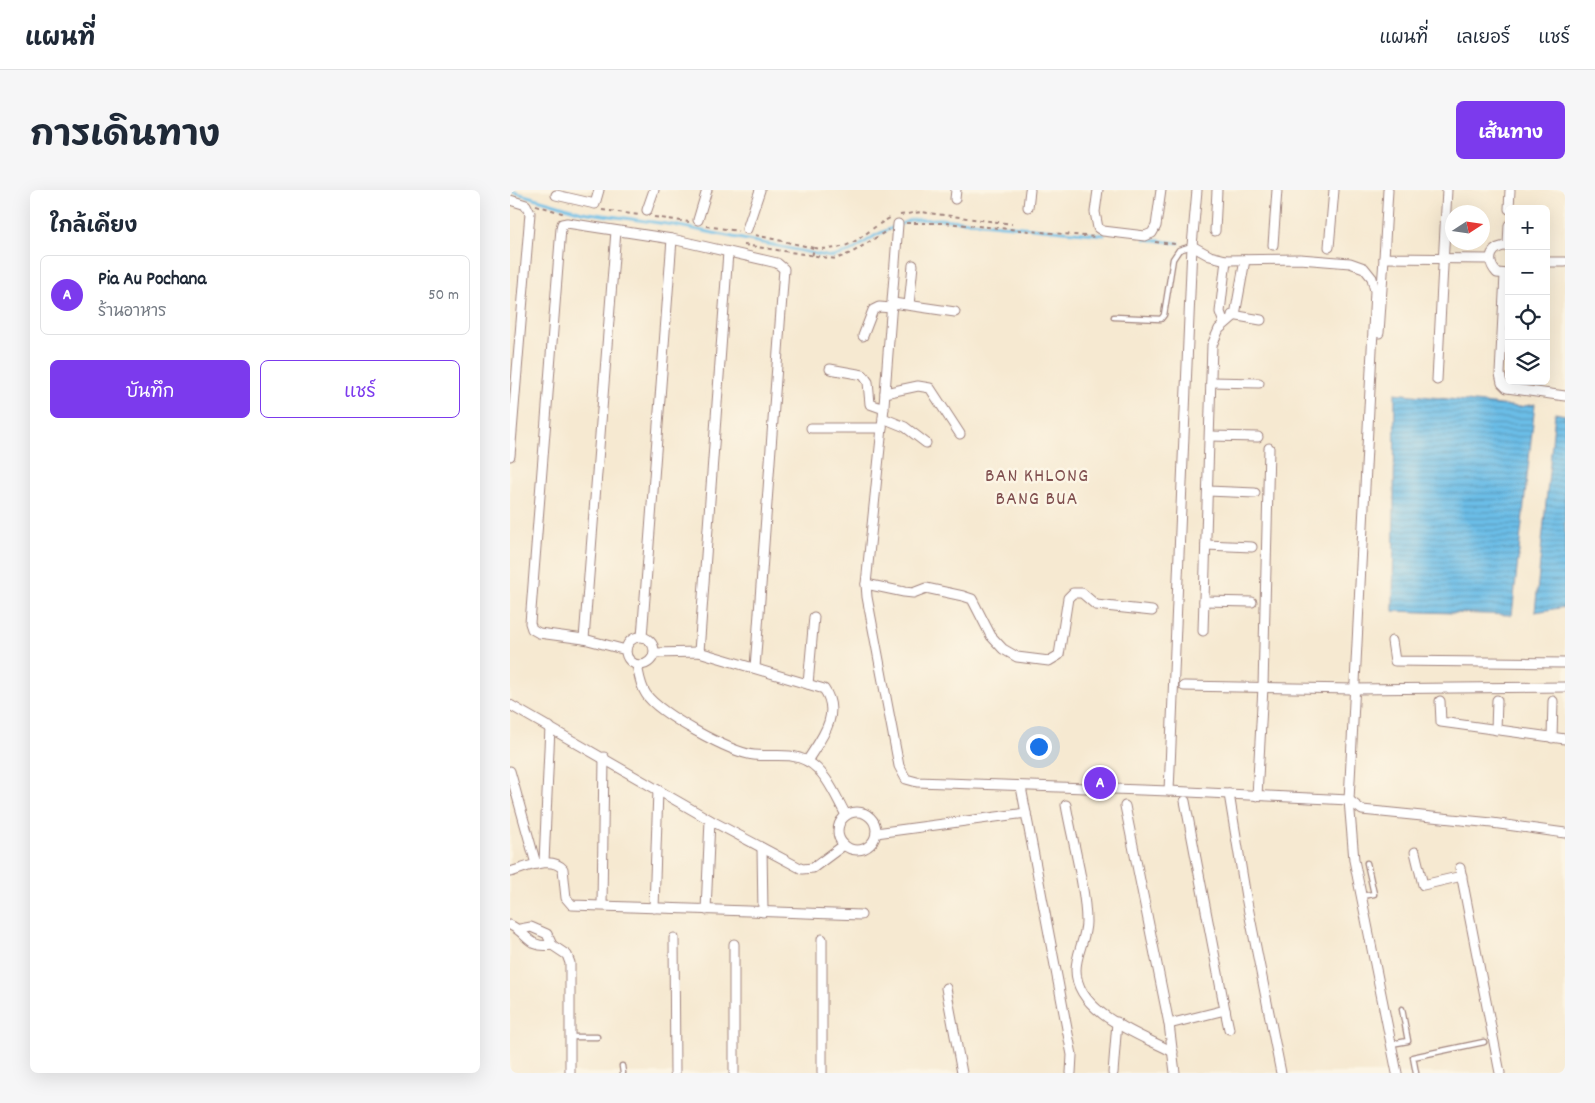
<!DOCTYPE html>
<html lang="th">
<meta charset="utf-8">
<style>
:root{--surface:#fff;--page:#f6f6f7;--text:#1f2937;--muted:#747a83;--line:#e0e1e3;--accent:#7c3aed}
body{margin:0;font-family:Dekko,"Playpen Sans Thai",sans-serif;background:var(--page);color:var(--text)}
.controls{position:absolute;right:15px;top:15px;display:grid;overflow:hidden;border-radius:8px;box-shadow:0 5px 20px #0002}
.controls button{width:45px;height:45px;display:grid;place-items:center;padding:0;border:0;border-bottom:1px solid var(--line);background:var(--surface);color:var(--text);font:25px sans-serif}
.compass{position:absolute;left:935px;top:15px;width:45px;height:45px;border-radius:50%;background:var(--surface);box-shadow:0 5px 20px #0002;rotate:78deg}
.you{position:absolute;left:528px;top:556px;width:18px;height:18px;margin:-12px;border:4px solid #fff;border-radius:50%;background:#1a73e8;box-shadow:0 0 0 8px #1a73e833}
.badge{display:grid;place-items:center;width:32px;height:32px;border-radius:50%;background:var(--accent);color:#fff;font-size:16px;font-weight:700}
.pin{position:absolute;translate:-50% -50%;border:2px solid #fff;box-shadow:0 1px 5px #0006}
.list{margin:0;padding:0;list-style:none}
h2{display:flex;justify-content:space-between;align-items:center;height:65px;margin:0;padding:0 20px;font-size:21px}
h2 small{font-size:16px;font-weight:400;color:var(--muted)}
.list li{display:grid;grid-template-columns:32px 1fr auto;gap:15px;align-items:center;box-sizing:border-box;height:80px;margin:0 10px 10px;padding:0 10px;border:1px solid var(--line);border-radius:8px}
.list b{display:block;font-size:19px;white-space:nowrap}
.list p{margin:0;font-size:16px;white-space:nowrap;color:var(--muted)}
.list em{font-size:16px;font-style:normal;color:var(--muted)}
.actions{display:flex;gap:10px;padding:15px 20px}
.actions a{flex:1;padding:11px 0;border:1px solid var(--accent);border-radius:8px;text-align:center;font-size:18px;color:var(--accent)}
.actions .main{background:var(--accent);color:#fff}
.icon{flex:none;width:28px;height:28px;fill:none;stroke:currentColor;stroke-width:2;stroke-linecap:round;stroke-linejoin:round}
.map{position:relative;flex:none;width:1055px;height:883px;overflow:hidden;border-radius:8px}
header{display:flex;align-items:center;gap:30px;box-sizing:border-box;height:70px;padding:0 25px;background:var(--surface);border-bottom:1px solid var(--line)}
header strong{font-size:24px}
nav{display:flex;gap:28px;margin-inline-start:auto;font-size:18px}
.intro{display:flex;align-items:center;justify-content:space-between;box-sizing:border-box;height:120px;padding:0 30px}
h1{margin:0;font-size:35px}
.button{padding:12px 22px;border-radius:8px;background:var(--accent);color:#fff;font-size:18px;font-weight:700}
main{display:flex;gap:30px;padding:0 30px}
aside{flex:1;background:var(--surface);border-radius:8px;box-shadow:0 5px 20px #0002}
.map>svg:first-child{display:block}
.water{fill:url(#water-rules);stroke:#5a6e89}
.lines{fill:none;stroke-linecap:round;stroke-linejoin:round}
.stream{stroke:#6bbde7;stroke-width:3}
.lane-casing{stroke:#a0847e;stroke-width:7}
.street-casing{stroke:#a0847e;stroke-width:11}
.path{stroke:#a0847e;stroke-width:2;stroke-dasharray:4 4;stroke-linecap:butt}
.lane{stroke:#fff;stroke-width:4.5}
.street{stroke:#fff;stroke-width:9}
.labels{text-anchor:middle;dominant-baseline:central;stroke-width:5;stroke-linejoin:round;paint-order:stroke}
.quarter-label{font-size:20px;letter-spacing:1px;fill:#804f4f;stroke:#fcf5e5}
</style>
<header>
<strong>แผนที่</strong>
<nav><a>แผนที่</a><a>เลเยอร์</a><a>แชร์</a></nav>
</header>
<div class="intro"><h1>การเดินทาง</h1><a class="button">เส้นทาง</a></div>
<main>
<aside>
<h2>ใกล้เคียง<small></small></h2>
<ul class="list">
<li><span class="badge">A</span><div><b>Pia Au Pochana</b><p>ร้านอาหาร</p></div><em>50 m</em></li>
</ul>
<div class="actions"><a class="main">บันทึก</a><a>แชร์</a></div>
</aside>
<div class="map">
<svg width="1055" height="883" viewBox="0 0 1055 883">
<defs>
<pattern id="water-rules" width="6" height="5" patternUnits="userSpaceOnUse" patternTransform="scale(1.25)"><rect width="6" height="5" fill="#6bbde7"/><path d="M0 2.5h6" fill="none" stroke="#5a99bb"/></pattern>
</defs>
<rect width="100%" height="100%" fill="#fcf5e5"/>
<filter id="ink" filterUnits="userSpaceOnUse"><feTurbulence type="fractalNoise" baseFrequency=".02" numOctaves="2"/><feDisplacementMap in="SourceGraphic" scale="10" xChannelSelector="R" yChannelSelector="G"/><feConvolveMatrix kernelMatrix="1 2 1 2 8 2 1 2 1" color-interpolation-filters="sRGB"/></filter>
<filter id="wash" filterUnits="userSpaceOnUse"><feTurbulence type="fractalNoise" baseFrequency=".0096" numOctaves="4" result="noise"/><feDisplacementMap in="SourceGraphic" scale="20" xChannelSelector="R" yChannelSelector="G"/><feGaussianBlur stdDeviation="1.12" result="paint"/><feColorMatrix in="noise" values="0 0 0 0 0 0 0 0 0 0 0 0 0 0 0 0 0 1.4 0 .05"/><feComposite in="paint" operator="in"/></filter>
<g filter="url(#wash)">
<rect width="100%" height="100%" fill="#f6e9d1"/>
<g class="water">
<polygon points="885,203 1009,217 1025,214 1002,425 883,421"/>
<polygon points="1045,223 1055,225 1055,417 1025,422"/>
</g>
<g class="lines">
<g class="stream">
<polyline points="0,1 72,22 164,35 321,67 340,62 366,45 400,30 430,29 594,45"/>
<polyline points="635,49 669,53"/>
</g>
</g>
</g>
<g filter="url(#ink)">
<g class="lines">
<g class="lane-casing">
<g id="lane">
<polyline points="604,127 651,129 654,125 663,69 669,60 682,56"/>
<polyline points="851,706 864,704 857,673"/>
<polyline points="60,847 87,847"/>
<polyline points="881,854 898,851 892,819"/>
<polyline points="112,876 113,883"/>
<polyline points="906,883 903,867 974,852"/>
</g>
</g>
<g class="street-casing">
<g id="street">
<polyline points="588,0 585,22 588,38 593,41 635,46 642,43 646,36 651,0"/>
<polyline points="878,0 874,68 979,69"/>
<polyline points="46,5 85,14 89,0"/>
<polyline points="445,9 446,0"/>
<polyline points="0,10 16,15 20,23 0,266"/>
<polyline points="518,17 520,0"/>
<polyline points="999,19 1000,0"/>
<polyline points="137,20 144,0"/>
<polyline points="188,30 197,0"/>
<polyline points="388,34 373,228 356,394 357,407 389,576 396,589 407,592 659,601 839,610 852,620 982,633 1055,643"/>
<polyline points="237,39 250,0"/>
<polyline points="705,41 707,0"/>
<polyline points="763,55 767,0"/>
<polyline points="998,55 999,35"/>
<polyline points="682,56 700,66 716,70 790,69 840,73 854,78 862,88 865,101 839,610 844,670 887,883"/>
<path d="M999,56c-18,-1 -24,14 -12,27l12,1"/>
<polyline points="819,57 824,0"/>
<polyline points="1036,72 1055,72"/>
<polyline points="995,85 990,184 992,193 997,198 1055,206"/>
<polyline points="383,113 445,122"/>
<polyline points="399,115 403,75"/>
<polyline points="722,125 751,130"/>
<polyline points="714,133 710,122 716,70"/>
<polyline points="869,143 874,68"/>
<polyline points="353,146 363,120 369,117 382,118"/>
<polyline points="320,179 353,185 358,192 360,214 374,219"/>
<polyline points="927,190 937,0"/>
<polyline points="701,192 749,193"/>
<polyline points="375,203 408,196 420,198 450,244"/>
<polyline points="373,228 395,237 416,253"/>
<polyline points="301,238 372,238"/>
<polyline points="700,246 748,247"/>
<polyline points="698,301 745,303"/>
<polyline points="696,355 742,357"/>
<polyline points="356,394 394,402 403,403 416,398 453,406 462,409 481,446 493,459 507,467 539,471 549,465 558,408 563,403 572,403 586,415 642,421"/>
<polyline points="694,411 742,412"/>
<polyline points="693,441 702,155 709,139 725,125 735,70"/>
<polyline points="132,447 162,49"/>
<circle cx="130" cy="461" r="14"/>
<polyline points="74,449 106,41"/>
<polyline points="882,451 885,471 1055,473"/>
<polyline points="116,460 74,449 29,443 22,439 20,433 51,38 52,34 57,33 162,49 267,73 274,79 245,478"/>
<polyline points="189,462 218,62"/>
<path d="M144,463l45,-1 125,37c18,25 -3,50 -17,72"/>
<path d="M127,475c2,9 3,20 9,29 12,19 85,59 108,61 18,2 36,-3 53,6 19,10 29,36 39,54"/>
<polyline points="298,494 304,427"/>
<polyline points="674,496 844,499 1055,497"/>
<polyline points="930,511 931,532 1055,549"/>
<polyline points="0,515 200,630 292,679 303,678 334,655"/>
<polyline points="986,540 987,510"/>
<polyline points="1042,548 1043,511"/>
<polyline points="0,581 26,674"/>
<polyline points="511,597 562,865 561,883"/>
<polyline points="659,601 682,56 687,0"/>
<polyline points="719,604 736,707 771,883"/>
<polyline points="747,606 753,497 759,258"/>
<path d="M556,615c6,34 20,84 20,117 0,17 -10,31 -10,48 0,43 65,65 97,82"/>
<polyline points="615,616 659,834 665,883"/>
<circle cx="347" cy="641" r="19"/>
<polyline points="366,643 516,623"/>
<polyline points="252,658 253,722"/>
<polyline points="905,662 913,695 952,686"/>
<polyline points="34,672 40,537"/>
<polyline points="950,678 990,883"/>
<path d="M0,682c15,-4 41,-17 53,-3l3,29 6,7 289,10"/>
<polyline points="92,715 94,567"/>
<polyline points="144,718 148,600"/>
<polyline points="196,720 200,630"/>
<path d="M0,735c18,8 18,24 42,20"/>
<polyline points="10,739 21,737 37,744 42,755 57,765 60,773 60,883"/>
<polyline points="164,748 165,883"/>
<polyline points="224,754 224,883"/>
<polyline points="436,798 452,883"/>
<polyline points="715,820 719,839"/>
<polyline points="659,834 715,820 675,611"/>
<polyline points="312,883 312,749"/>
<polyline points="603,883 607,832"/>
</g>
</g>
<g class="path">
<polyline points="26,15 55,24"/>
<polyline points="92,20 130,25"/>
<polyline points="390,25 411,22 502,34"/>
<polyline points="144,27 179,32"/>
<polyline points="396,33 435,33 585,47"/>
<polyline points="196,36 228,41"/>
<polyline points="245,45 304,58 302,67"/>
<polyline points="645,52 665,54"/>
<polyline points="234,55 326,69 343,62 378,40"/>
<path d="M304,58c40,5 45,-14 76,-30"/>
</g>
<use href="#lane" class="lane"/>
<use href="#street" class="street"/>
</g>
</g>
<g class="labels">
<g class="quarter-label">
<text x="527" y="287">BAN KHLONG<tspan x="527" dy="23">BANG BUA</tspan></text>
</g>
</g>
</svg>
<div class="controls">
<button>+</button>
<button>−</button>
<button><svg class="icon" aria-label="locate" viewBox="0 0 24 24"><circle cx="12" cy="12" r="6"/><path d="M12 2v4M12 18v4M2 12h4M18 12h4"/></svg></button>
<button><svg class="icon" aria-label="layers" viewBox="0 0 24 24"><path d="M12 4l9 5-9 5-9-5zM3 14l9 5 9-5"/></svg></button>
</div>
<svg class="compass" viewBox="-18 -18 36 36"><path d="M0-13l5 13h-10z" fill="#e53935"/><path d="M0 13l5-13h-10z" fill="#747a83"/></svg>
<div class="you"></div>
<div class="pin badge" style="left:590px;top:593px">A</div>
</div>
</main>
